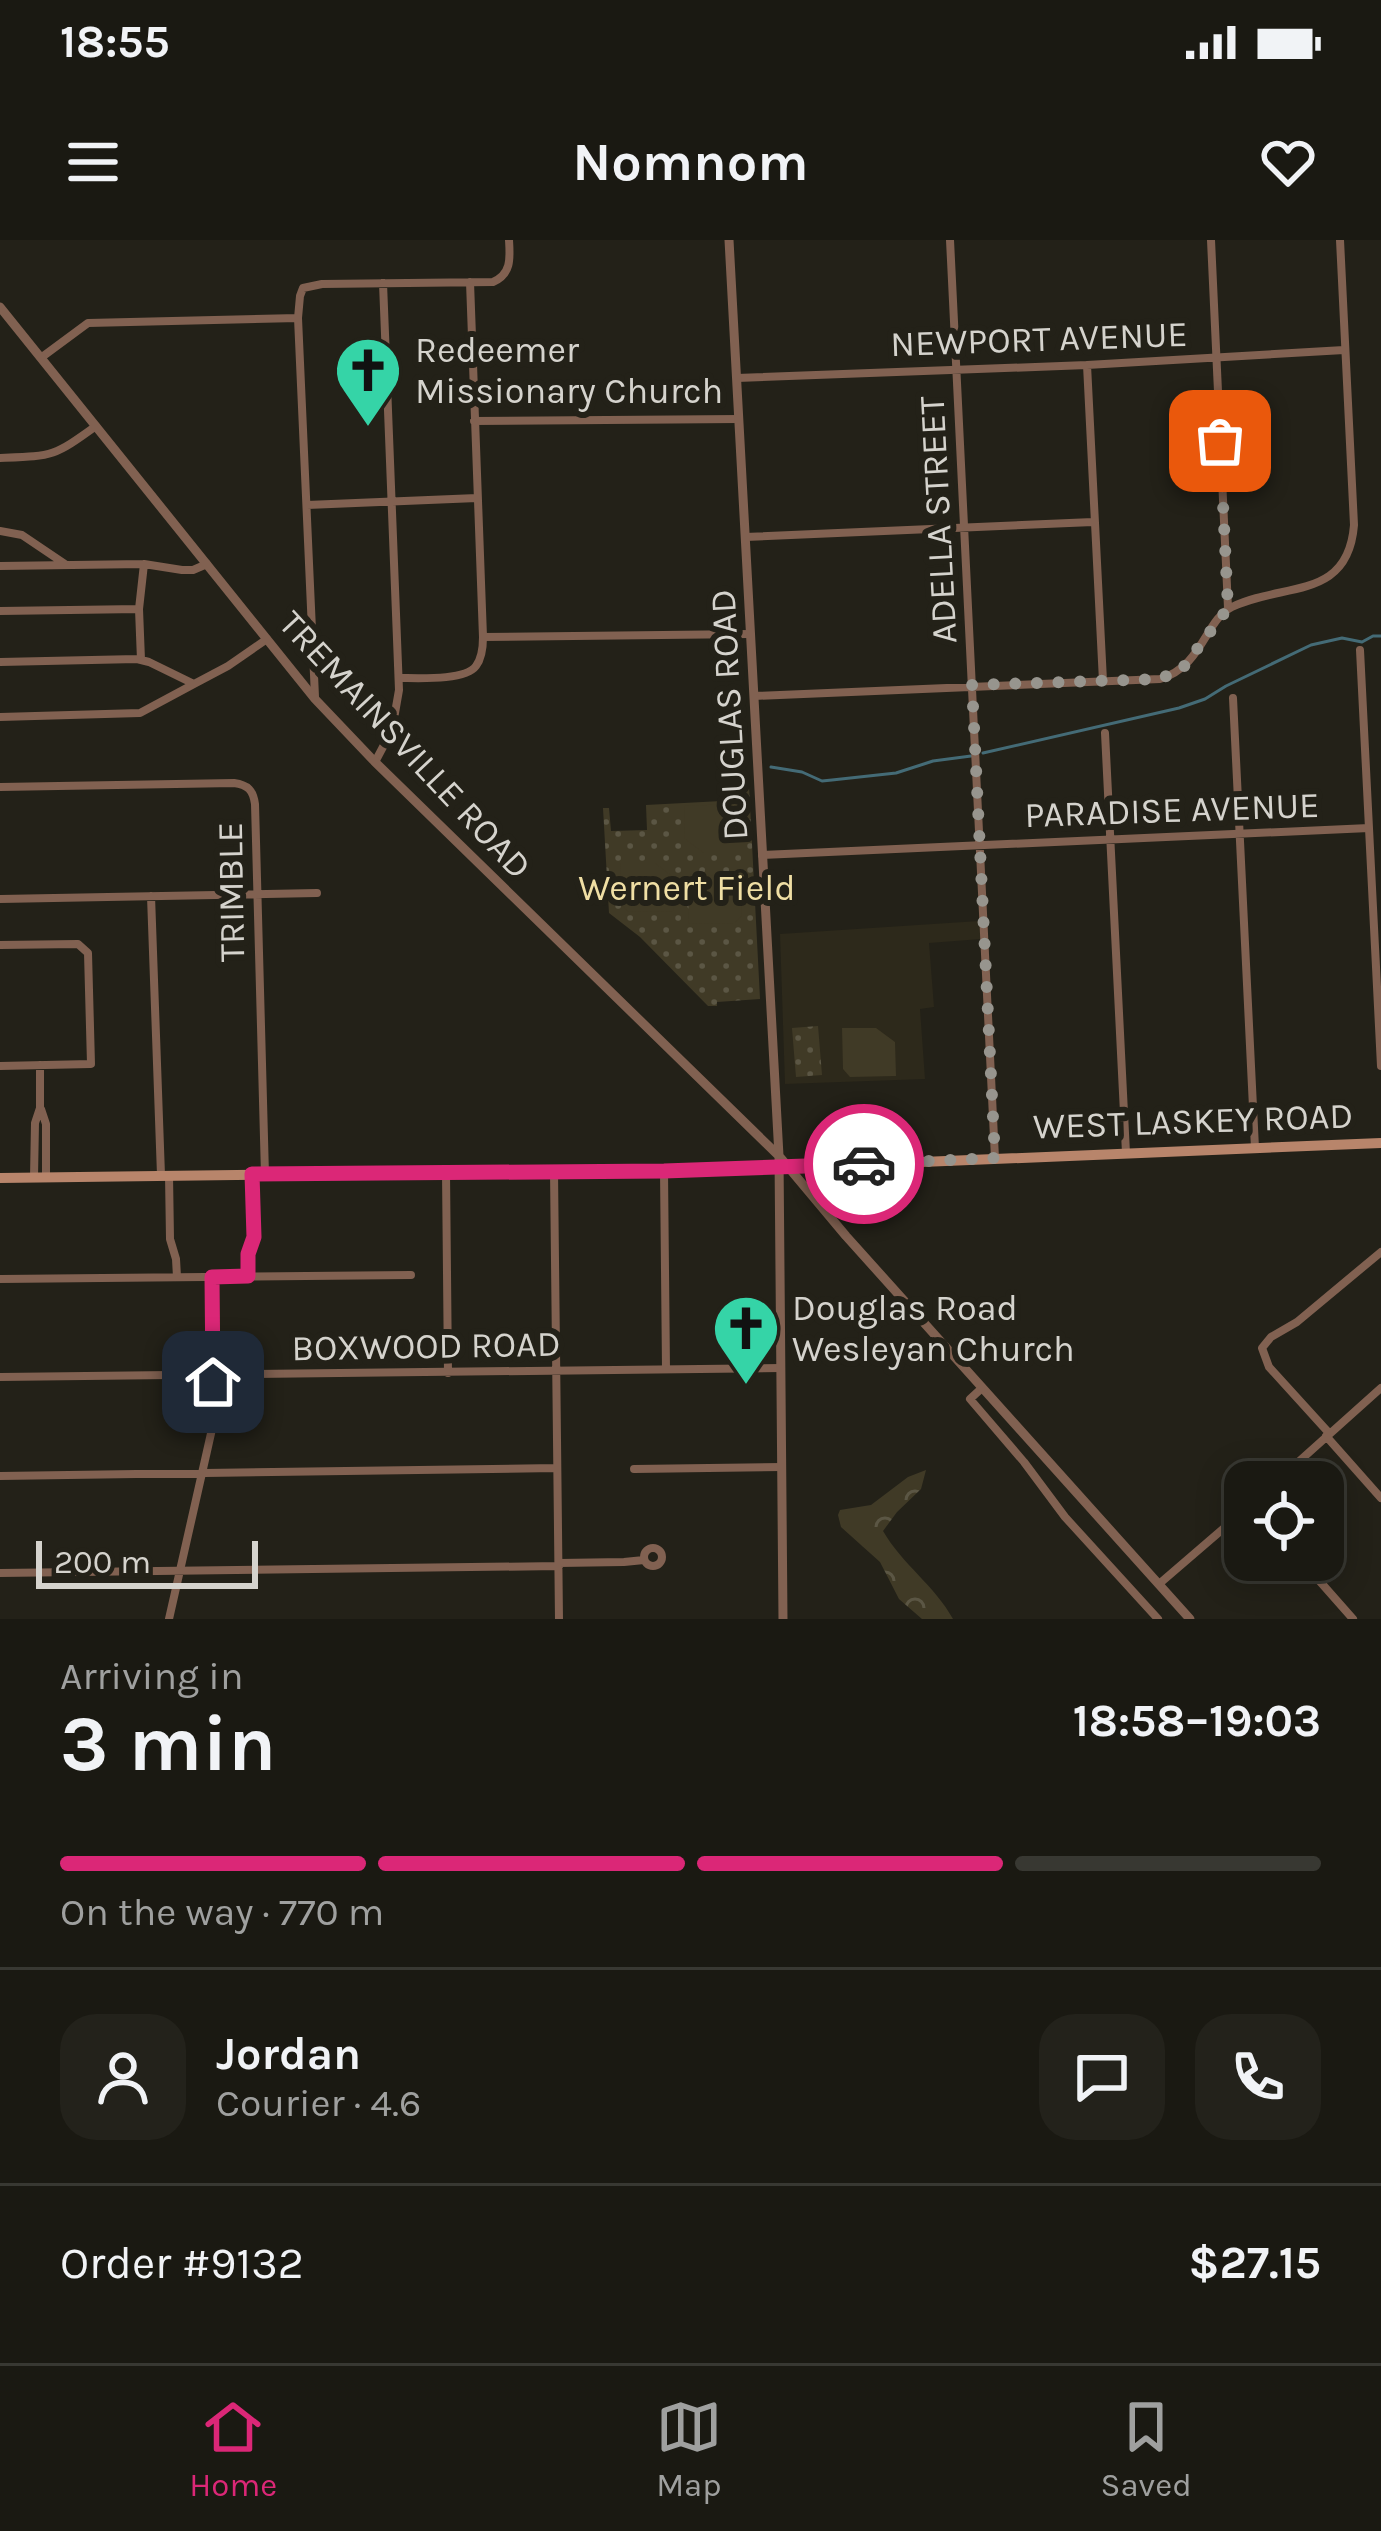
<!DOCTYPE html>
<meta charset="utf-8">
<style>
body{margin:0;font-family:Karla,sans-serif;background:#23221b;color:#f1f3f6;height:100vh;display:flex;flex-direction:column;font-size:45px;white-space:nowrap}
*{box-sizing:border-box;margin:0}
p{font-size:39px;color:#9fa09f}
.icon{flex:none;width:66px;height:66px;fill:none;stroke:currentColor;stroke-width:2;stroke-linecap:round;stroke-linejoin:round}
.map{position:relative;height:1379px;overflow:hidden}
.side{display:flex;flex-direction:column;background:#1a1912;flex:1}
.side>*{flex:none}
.fabs{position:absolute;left:1224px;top:1221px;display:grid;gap:24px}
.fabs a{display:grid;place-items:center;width:120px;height:120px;border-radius:24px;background:#1a1912;box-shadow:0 6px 30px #0003,0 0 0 3px #383832;font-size:60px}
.scale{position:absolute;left:36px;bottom:30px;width:222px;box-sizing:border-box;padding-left:12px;border:6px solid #d5d3cd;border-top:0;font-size:33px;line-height:42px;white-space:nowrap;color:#d5d3cd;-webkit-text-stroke:9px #232118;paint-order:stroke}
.pin{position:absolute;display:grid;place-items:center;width:102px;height:102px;color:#fff;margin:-51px;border-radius:24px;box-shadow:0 6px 18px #0006}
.courier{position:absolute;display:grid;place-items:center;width:120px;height:120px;margin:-60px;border:9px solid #db2777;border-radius:50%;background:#fff;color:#222;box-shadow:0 3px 15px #0007}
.summary em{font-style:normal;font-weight:700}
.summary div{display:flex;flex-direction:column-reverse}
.summary{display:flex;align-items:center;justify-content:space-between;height:204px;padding:0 60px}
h1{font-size:78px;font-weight:700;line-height:90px}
.bar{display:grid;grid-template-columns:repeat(4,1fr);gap:18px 12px;align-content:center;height:144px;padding:0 60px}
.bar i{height:15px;border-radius:9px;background:#383832}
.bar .selected{background:#db2777}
.bar p{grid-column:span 4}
.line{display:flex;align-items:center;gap:30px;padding:0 60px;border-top:3px solid #383832}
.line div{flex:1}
.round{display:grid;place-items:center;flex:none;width:126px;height:126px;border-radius:36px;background:#23221b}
.status{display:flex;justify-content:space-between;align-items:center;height:84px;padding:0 60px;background:#1a1912;direction:ltr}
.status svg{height:33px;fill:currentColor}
header{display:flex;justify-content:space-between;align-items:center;height:156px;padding:0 60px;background:#1a1912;font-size:54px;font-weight:700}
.tab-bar{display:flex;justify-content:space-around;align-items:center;height:168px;border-top:3px solid #383832;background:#1a1912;font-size:33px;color:#9fa09f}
.tab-bar a{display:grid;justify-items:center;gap:6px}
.tab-bar .selected{color:#db2777}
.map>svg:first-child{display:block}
.built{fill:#2d291b}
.grass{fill:url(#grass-dots)}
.forest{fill:url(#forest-crowns)}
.pitch{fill:#403a26}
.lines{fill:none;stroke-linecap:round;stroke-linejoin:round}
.stream{stroke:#446b76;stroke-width:3}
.minor{stroke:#816151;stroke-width:8}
.tertiary{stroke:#816151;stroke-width:9}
.secondary{stroke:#b8856b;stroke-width:10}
.done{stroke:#97958e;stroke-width:12;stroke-dasharray:0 21.6}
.route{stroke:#db2777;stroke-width:15}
.labels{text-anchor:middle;stroke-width:12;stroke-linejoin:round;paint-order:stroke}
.street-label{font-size:36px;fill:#d5d3cd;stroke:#232118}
.poi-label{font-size:36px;fill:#d5d3cd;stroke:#232118;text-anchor:start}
.park-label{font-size:36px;fill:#efdea4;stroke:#232118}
</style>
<div class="status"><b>18:55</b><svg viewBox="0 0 49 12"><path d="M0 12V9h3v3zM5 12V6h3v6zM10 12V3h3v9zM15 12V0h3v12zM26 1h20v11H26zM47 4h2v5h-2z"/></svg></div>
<header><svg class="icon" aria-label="menu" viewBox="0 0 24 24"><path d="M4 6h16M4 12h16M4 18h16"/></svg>Nomnom<svg class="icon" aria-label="heart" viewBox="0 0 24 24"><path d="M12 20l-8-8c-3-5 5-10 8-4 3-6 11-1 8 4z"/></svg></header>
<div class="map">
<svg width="1381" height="1379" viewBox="0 0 1381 1379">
<defs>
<pattern id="grass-dots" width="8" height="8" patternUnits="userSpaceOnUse" patternTransform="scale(3)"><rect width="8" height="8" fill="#403a26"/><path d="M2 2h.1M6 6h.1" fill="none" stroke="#5b5644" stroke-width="1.8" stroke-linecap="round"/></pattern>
<pattern id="forest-crowns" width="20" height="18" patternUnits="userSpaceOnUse" patternTransform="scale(3)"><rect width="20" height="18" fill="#403a26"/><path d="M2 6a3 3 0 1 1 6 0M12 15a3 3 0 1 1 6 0" fill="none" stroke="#5b5644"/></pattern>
</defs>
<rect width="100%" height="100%" fill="#232118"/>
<path class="built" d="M979,681l2,18 -52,4 5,64 -14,2 5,70 -140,5 -5,-150z"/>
<path class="grass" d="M741,546h8l11,213 -43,3v4h-9l-68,-69 -31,-24 -6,-105h6l2,23 36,-1 -1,-25 95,-5z
M818,786l4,49 -26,2 -4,-49z"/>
<path class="forest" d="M926,1230l-5,19 -24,23 -14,19c19,33 52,55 70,88h-31l-23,-20 -19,-37 -39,-35 -3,-12 2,-5 31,-5 37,-28z"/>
<path class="pitch" d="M730,564l8,8v41h-34l-19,-14 -1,-33z
M620,623h35l18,14 1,34 -46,1 -7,-8z
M740,634l2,41 -7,8 -46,1 -1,-33 18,-15z
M842,788h34l19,14 1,34 -46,1 -7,-8z"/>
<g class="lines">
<path class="stream" d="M983,513l196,-45 26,-9 21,-13 85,-41 31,-7 20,4 11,-6h8
M771,527l31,5 20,9 10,-1 64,-7 37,-12 38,-5"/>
<path class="minor" d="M950,0l45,918
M1211,0l17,368
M470,42l13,355
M42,117l46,-34 210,-5
M1087,125l16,316
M737,138l350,-13 257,-15
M474,181l265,-2
M0,218c53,-2 53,-1 96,-32
M307,265l170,-7
M0,291l22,4 43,29
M745,297l348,-15
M0,326l144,-2 38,6h11l14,-6
M0,371l139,-2
M1360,410l21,416
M141,420l-2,-51 5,-45
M0,422l137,-3 12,3 45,22 34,-18 39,-27
M399,438c18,0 66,3 77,-12 6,-8 7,-20 7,-29l267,-3
M754,456l406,-17c43,-13 45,-59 72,-72 51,-25 116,-6 122,-82l-14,-285
M315,457l-17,-379 2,-22 3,-8 19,-4 171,-2c19,-8 17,-25 16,-42
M1233,458l22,450
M0,477l140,-4 54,-29
M1105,493l21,420
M375,522l17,-32 7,-40 -16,-407
M0,547l234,-4c14,2 19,7 21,21l10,371
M762,615l607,-27
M151,656l10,279
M0,659l317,-6
M0,705l78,-1 10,9 3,111 -91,2
M41,869l5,15v53
M554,931l5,448
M664,931l2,198
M446,932l2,201
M169,935l1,64 6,20 1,18
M34,937l1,-54 5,-15v-43
M247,1036l2,-22 4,-18 -1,-61
M0,1039l411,-4
M0,1137l781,-9
M982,1148l-12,11 54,63 41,55 93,102
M1329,1193l-60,-66 -7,-19 9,-11 26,-15 84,-70
M1326,1196l55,62
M634,1229l148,-2
M0,1236l556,-8
M1276,1242l105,-94
M644 1317a9 9 0 1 1 18 0a9 9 0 1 1-18 0Z
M1301,1320l52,59
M559,1323l65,-1 20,-2
M0,1333l559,-7
M1159,1344l86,-74
M169,1379l43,-190v-152"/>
<path class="tertiary" d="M729,0l50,916 4,463
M0,67l315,392 60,63 404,394 67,80 344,383"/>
<path class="secondary" d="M0,938l778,-10 603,-25"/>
</g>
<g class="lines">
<path class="done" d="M864,924l131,-6 -23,-473 188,-6 22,-10 46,-61 -8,-167"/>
<path class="route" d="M213,1142l-1,-105 36,-1v-22l6,-17 -2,-63 412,-3 200,-7"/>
</g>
<defs>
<symbol id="church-pin" viewBox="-11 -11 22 30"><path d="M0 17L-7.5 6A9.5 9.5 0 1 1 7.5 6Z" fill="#35d4a7" stroke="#232118"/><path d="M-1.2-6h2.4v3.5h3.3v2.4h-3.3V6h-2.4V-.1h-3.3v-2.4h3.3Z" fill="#111"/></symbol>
</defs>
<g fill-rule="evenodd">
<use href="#church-pin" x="330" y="92" width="76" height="104"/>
<use href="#church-pin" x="708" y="1050" width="76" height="104"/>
</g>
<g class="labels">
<g class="street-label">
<text transform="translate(1039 98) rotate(-2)" y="13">NEWPORT AVENUE</text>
<text transform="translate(937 280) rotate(-93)" y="13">ADELLA STREET</text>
<text transform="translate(728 475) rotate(-93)" y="13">DOUGLAS ROAD</text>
<text transform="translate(406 504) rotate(47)" y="13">TREMAINSVILLE ROAD</text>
<text transform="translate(1172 569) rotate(-2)" y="13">PARADISE AVENUE</text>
<text transform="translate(230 652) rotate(-91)" y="13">TRIMBLE</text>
<text transform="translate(1193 880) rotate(-2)" y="13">WEST LASKEY ROAD</text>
<text transform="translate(426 1105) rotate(-1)" y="13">BOXWOOD ROAD</text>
</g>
<g class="poi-label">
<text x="415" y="122">Redeemer<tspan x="415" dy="41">Missionary Church</tspan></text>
<text x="792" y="1080">Douglas Road<tspan x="792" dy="41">Wesleyan Church</tspan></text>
</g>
<g class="park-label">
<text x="687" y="660">Wernert Field</text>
</g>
</g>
</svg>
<div class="fabs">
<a><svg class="icon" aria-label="locate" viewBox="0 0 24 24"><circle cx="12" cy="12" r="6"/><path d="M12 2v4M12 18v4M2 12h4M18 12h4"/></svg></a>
</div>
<div class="scale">200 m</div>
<div class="pin" style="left:1220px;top:201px;background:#ea580c"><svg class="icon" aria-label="bag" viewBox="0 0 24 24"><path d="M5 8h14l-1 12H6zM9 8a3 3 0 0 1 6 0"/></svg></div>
<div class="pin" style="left:213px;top:1142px;background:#1f2937"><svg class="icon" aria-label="home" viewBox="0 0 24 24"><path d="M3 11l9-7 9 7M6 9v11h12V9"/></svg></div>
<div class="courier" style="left:864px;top:924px"><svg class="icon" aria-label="car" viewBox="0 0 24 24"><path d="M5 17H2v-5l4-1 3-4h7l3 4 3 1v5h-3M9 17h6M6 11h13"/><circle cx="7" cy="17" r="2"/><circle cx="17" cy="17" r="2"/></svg></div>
</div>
<section class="side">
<div class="summary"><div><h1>3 min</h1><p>Arriving in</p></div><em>18:58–19:03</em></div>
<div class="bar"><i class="selected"></i><i class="selected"></i><i class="selected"></i><i></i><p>On the way · 770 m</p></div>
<div class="line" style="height:216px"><a class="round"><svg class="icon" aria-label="person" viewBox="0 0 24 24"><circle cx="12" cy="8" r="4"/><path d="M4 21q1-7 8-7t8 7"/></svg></a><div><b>Jordan</b><p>Courier · 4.6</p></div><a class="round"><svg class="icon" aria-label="chat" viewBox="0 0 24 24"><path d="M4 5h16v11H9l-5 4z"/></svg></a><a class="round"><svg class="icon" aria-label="phone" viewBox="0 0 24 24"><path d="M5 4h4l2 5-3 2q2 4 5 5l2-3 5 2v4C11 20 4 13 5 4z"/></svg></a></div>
<div class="line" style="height:156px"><div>Order #9132</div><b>$27.15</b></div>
</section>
<nav class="tab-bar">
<a class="selected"><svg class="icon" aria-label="home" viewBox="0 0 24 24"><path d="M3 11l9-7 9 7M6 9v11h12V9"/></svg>Home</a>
<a><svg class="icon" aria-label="map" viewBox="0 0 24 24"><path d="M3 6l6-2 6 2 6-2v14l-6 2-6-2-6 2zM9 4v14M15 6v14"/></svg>Map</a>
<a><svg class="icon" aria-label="saved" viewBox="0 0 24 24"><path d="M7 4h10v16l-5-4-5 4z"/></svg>Saved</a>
</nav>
